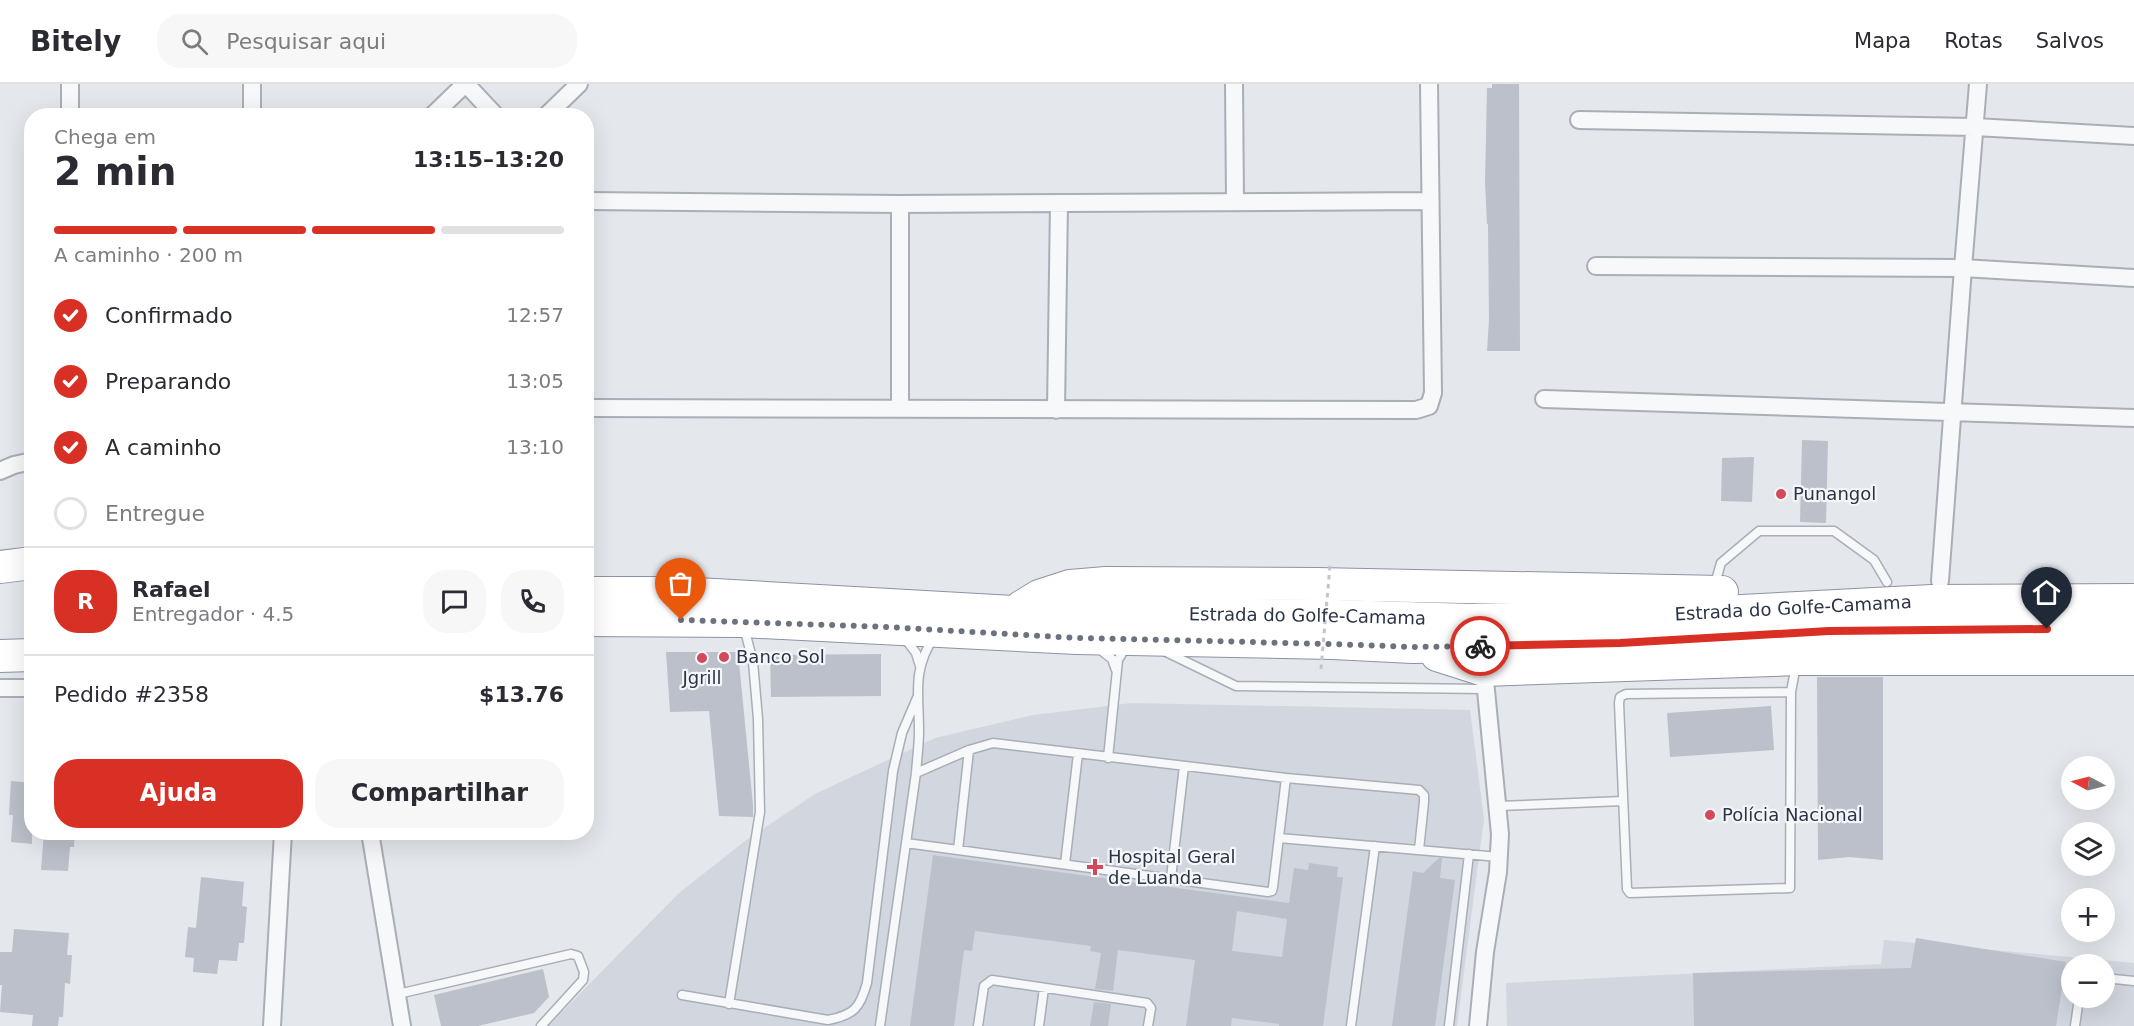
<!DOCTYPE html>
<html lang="pt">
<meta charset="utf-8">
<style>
body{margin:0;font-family:"DejaVu Sans",sans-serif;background:#f7f7f7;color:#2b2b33;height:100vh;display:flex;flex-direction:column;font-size:22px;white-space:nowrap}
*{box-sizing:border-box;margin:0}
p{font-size:20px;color:#7c7c81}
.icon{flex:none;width:33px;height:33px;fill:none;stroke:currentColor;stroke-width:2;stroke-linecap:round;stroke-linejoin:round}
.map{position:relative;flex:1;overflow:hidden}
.sheet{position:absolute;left:24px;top:24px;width:570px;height:732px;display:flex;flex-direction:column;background:#fff;border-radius:24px;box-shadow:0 6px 24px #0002}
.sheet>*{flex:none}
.needle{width:39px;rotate:277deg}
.tools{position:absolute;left:2061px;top:672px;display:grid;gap:12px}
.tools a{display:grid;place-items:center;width:54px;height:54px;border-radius:50%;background:#fff;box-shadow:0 6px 24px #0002;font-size:30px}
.pin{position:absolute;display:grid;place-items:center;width:51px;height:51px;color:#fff;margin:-62px -26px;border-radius:50% 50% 50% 0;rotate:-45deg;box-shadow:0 0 6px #0007}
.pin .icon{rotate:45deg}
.courier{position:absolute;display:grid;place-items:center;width:60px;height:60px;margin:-30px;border:4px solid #d93025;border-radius:50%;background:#fff;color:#222;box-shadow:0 2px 8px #0007}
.overview em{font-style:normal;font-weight:700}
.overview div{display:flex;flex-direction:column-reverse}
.overview{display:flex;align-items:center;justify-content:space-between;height:102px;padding:0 30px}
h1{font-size:39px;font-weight:700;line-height:45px}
.bar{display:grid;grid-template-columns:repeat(4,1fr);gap:9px 6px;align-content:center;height:72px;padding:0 30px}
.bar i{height:8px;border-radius:4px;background:#e1e1e2}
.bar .active{background:#d93025}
.bar p{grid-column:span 4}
.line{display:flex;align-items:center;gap:15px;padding:0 30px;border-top:2px solid #e1e1e2}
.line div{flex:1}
.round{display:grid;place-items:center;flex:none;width:63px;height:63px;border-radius:24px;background:#f7f7f7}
ol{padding:0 30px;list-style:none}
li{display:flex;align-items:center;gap:18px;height:66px}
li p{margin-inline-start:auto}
li .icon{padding:6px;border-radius:50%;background:#d93025;color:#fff;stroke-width:4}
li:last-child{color:#7c7c81}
li i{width:33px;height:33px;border:3px solid #e1e1e2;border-radius:50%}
.button{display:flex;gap:12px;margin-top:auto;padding:12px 30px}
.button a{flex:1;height:69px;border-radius:24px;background:#d93025;color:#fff;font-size:24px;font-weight:700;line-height:69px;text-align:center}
.button a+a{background:#f7f7f7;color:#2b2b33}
header{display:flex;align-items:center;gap:36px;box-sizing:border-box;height:84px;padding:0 30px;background:#fff;border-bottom:2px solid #e1e1e2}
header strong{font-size:28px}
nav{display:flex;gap:33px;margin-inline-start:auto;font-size:21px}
.search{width:420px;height:54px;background:#f7f7f7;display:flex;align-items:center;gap:15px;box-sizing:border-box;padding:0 21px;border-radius:24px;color:#7c7c81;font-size:22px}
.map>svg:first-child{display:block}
.built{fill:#d2d6de;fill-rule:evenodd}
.building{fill:#bbc0ca;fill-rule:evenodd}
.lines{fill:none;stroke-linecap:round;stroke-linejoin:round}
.lane-casing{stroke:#a9aeb7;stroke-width:11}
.street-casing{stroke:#a9aeb7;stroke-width:20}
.highway-casing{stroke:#8b94a3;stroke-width:34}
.lane{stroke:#f7f8fa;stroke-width:8}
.street{stroke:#f7f8fa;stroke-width:16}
.highway{stroke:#fff;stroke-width:32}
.path-bridge{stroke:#c2c5cb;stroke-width:3;stroke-dasharray:4.5 4.5;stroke-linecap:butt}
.done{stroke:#6c737f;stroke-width:6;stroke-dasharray:0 10.8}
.route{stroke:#d93025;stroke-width:8}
.poi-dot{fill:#d1495b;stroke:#f4f6f9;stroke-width:2}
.labels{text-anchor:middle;stroke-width:4.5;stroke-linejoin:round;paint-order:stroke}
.poi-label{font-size:18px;fill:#2b3445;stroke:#f4f6f9;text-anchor:start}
.street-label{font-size:18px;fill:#2b3445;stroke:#f4f6f9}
</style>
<header>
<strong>Bitely</strong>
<div class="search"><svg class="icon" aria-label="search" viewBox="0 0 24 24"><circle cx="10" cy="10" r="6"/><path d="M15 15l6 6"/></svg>Pesquisar aqui</div>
<nav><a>Mapa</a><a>Rotas</a><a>Salvos</a></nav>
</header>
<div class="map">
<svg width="2134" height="942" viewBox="0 0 2134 942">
<rect width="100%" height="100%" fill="#e4e7ec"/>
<path class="built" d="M1132,619l338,7 14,109 -27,207h-909l131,-133 66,-52 70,-47 120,-56 98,-23z
M1884,856l250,23v63h-627l-1,-43 375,-19zM2072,880h32v34h-32z"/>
<path class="building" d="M1492,0h27l1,267h-33l2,-31 -1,-96h-1l-2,-42 2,-94h5z
M1802,356l26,1 -2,82 -26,-1z
M1754,373l-2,45 -31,-1 1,-43z
M666,568h72l15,153v12l-34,-1 -10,-105 -39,1z
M881,570v42l-110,1 -1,-42z
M1817,593h66v183l-34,-3 -31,3z
M1771,622l3,44 -104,7 -3,-44z
M11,697l21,2v61l-21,-2 2,-27h-4z
M44,748h31l-1,15h-4l-2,24 -27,-1z
M933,771l356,48 5,-35 14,2 1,-7 29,4 -1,10h6l-20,149h-44v-2l-47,-6 -1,8h-45l9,-66 -77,-10 -5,41 -18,-2 6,-36 -11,-2 1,-5 -116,-15 -3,20 -8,-1 -10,76h-44zM1237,827l50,8 -5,38 -50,-6z
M1439,774h3l-2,20 15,2 -20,146h-43l21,-155 10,2z
M201,793l43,5 -2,24 5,1 -3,36h-5l-2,18 -18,-1 -2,14 -24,-2 1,-14 -9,-1 3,-30 8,1z
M14,845l55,4 -2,22h5l-2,29 -5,-1 -2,34h-4l-1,9h-26l1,-11 -33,-3 2,-27h-2v-33h12z
M1916,854l150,24 -10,64h-362l-1,-53 218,-5z
M543,885l6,28 -15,16 -56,13h-37l-7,-31z
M1094,918l17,2 -3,22h-18z"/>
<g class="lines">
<defs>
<path id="lane" d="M1714,503l7,-24 38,-32h75l40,29 13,22
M904,553l12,16 4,13
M1098,564l14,11 4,11
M1164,567l72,35 250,3
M1791,608l-165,2 -6,3 -1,6 8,186 3,4 160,-5 1,-196 5,-27
M1108,674l10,-98 8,-13
M916,689l53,-23 24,-7 293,35 133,12 5,5v7l-5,48
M1498,722l125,-5
M1279,754l220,19
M906,759l362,49 4,-1 1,-4 13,-109
M958,766l11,-100
M1065,780l13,-110
M1171,794l13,-112
M2104,894l30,3
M398,910l173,-40 7,2 6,16 -1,8 -42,46
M682,911l146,25c26,-5 32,-12 39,-37l26,-212 9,-38 15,-35
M729,920l31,-192 -2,-93 -5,-57 -9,-35
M880,942l36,-253c1,-14 3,-28 3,-42 0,-37 -7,-61 15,-94
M978,942l6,-40 8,-6 155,23 4,5 -3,18
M1039,942l5,-38
M1351,942l24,-180
M1449,942l20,-172
M2075,942l4,-28"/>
<path id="street" d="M70,0v32
M466,0l30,32
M1234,0l1,117
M252,32v-32
M432,32l33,-32
M546,32l33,-32
M1579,36l396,7 159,9
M586,117l314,3 530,-3
M900,120v205
M1596,182l367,2 171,10
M1544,315l590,19
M586,324l830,2 13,-4 4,-13 -4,-309
M1056,326l3,-207
M0,387l14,-6 18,-4
M1940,497l23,-313 15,-184
M0,604h32
M370,748l32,194
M272,942l11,-194
M1478,942l7,-74 13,-80 2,-38 -16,-164"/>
<g id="highway">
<path d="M0,483l32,-4"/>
<path id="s1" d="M586,509h93l334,19 324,4 135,4 114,-1 346,-18 202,-1"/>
<path d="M1021,523l18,-11 31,-10 36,-3 211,1 405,8"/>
<path d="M586,536l156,1 335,17 256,5 80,4 207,-4 209,-12 305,-4"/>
<path d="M1437,571l47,15 314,-11h336"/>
<path d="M0,572l32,-1"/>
</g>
</defs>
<use href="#lane" class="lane-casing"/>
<use href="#street" class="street-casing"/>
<use href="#highway" class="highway-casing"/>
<use href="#lane" class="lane"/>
<use href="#street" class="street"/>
<use href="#highway" class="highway"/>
<path class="path-bridge" d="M1321,585l9,-104"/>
</g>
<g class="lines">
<path class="done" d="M681,536l207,7 189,11 256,6 80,3 67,-1"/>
<path class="route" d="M1480,562l140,-3 209,-12 218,-2"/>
</g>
<g class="poi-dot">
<circle cx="1781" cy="410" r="6"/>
<circle cx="724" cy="573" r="6"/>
<circle cx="702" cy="574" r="6"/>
<circle cx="1710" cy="731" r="6"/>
<path d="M1092 774h6v6h6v6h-6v6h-6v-6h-6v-6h6z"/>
</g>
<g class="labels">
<g class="poi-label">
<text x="1793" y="416">Punangol</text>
<text x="736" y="579">Banco Sol</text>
<text x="702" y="600" text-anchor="middle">Jgrill</text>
<text x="1722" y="737">Polícia Nacional</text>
<text x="1108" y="779">Hospital Geral<tspan x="1108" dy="21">de Luanda</tspan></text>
</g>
<g class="street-label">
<text dy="6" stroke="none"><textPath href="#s1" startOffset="1208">Estrada do Golfe-Camama</textPath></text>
<text dy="6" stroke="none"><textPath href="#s1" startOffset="722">Estrada do Golfe-Camama</textPath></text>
</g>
</g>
</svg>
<div class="tools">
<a><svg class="needle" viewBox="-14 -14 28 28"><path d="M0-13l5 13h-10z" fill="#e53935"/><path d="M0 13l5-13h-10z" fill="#7c7c81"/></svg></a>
<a><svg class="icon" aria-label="layers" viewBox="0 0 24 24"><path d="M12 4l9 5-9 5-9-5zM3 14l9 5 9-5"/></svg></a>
<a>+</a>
<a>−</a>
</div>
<div class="pin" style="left:681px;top:536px;background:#ea580c"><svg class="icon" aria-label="bag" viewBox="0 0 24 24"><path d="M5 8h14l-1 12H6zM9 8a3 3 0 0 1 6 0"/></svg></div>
<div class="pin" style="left:2047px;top:545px;background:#1f2937"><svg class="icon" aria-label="home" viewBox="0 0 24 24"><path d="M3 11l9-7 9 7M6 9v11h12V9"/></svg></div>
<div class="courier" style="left:1480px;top:562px"><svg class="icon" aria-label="bike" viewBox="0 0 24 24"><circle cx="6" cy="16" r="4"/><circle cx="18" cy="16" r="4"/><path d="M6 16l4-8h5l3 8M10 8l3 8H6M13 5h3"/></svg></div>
<section class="sheet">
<div class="overview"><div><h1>2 min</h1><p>Chega em</p></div><em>13:15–13:20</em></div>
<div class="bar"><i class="active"></i><i class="active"></i><i class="active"></i><i></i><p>A caminho · 200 m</p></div>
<ol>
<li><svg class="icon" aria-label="check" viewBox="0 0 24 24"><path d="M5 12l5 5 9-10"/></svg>Confirmado<p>12:57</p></li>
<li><svg class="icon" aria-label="check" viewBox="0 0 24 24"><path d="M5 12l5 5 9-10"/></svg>Preparando<p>13:05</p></li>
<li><svg class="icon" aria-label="check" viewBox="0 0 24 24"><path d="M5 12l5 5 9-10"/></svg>A caminho<p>13:10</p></li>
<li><i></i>Entregue</li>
</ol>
<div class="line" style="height:108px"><b class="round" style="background:#d93025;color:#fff">R</b><div><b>Rafael</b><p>Entregador · 4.5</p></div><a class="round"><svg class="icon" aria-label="chat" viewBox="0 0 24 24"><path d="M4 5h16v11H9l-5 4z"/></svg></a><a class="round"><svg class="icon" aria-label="phone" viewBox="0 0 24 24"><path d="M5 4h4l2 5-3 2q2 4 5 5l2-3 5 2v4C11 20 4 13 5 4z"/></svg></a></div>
<div class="line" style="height:78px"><div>Pedido #2358</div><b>$13.76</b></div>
<div class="button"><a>Ajuda</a><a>Compartilhar</a></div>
</section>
</div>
